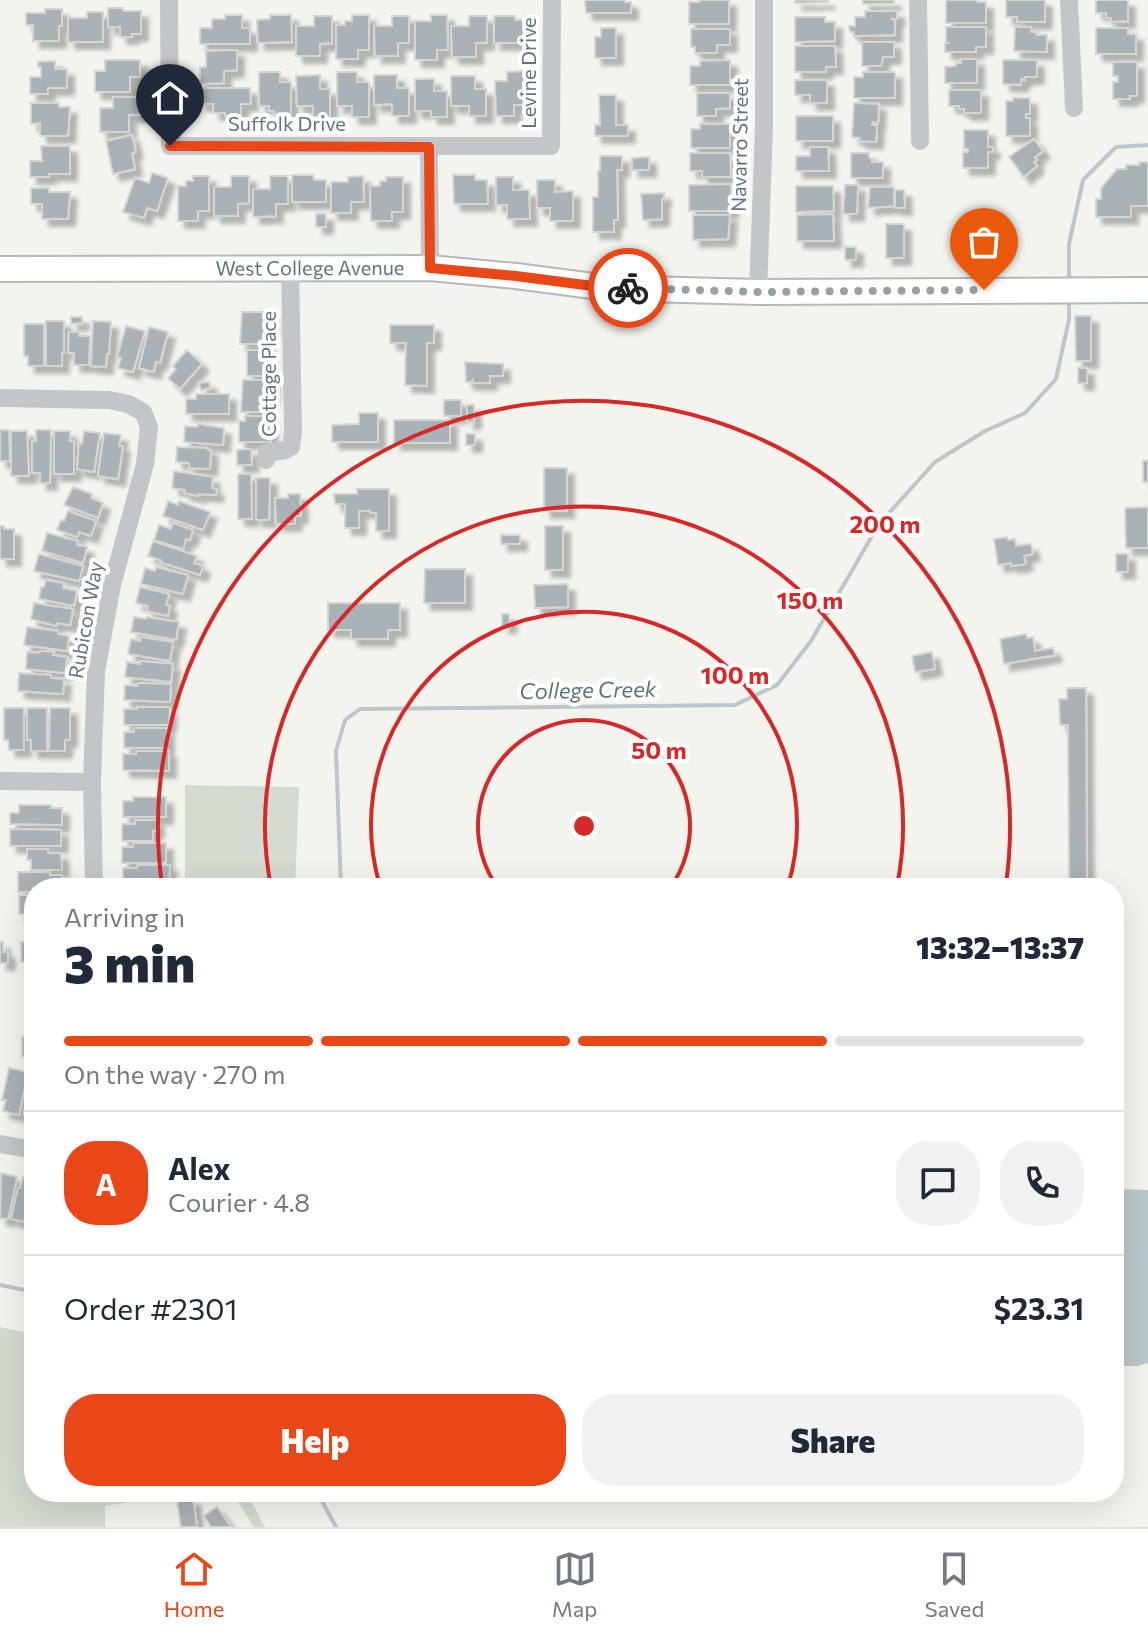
<!DOCTYPE html>
<meta charset="utf-8">
<style>
body{margin:0;font-family:Commissioner,sans-serif;background:#f2f2f3;color:#1f2937;height:100vh;display:flex;flex-direction:column;font-size:30px;white-space:nowrap}
*{box-sizing:border-box;margin:0}
p{font-size:26px;color:#747a83}
.icon{flex:none;width:44px;height:44px;fill:none;stroke:currentColor;stroke-width:2;stroke-linecap:round;stroke-linejoin:round}
.map{position:relative;flex:1;overflow:hidden}
.drawer{position:absolute;left:24px;top:878px;width:1100px;height:624px;display:flex;flex-direction:column;background:#fff;border-radius:32px;box-shadow:0 8px 32px #0002}
.drawer>*{flex:none}
.pin{position:absolute;display:grid;place-items:center;width:68px;height:68px;color:#fff;margin:-82px -34px;border-radius:50% 50% 50% 0;rotate:-45deg;box-shadow:0 0 8px #0007}
.pin .icon{rotate:45deg}
.courier{position:absolute;display:grid;place-items:center;width:80px;height:80px;margin:-40px;border:6px solid #ea4718;border-radius:50%;background:#fff;color:#222;box-shadow:0 2px 10px #0007}
.overview em{font-style:normal;font-weight:800}
.overview div{display:flex;flex-direction:column-reverse}
.overview{display:flex;align-items:center;justify-content:space-between;height:136px;padding:0 40px}
h1{font-size:52px;font-weight:800;line-height:60px}
.bar{display:grid;grid-template-columns:repeat(4,1fr);gap:12px 8px;align-content:center;height:96px;padding:0 40px}
.bar i{height:10px;border-radius:6px;background:#e0e1e3}
.bar .on{background:#ea4718}
.bar p{grid-column:span 4}
.line{display:flex;align-items:center;gap:20px;padding:0 40px;border-top:2px solid #e0e1e3}
.line div{flex:1}
.round{display:grid;place-items:center;flex:none;width:84px;height:84px;border-radius:32px;background:#f2f2f3}
.cta{display:flex;gap:16px;margin-top:auto;padding:16px 40px}
.cta a{flex:1;height:92px;border-radius:32px;background:#ea4718;color:#fff;font-size:32px;font-weight:800;line-height:92px;text-align:center}
.cta a+a{background:#f2f2f3;color:#1f2937}
.menu{display:flex;justify-content:space-around;align-items:center;height:112px;border-top:2px solid #e0e1e3;background:#fff;font-size:22px;color:#747a83}
.menu a{display:grid;justify-items:center;gap:4px}
.menu .on{color:#ea4718}
.map>svg:first-child{display:block}
.green{fill:#d4dbd0}
.water{fill:#bbc7cc}
.lines{fill:none;stroke-linecap:round;stroke-linejoin:round}
.stream{stroke:#bbc7cc;stroke-width:4}
.building{fill:#a9b2b6;stroke:#d5d5d2;stroke-width:2;filter:url(#shadow)}
.major-casing{stroke:#b3b8bb;stroke-width:28}
.minor{stroke:#c3c6c9;stroke-width:18}
.major{stroke:#fff;stroke-width:24}
.done{stroke:#94a1a8;stroke-width:8;stroke-dasharray:0 14.4}
.route{stroke:#ea4718;stroke-width:10}
.ring{fill:none;stroke:#d62828;stroke-width:4}
.labels{text-anchor:middle;stroke-width:8;stroke-linejoin:round;paint-order:stroke}
.street-label{font-size:20px;fill:#617482;stroke:#fff}
.water-label{font-size:22px;font-style:italic;fill:#5c777f;stroke:#fff}
.centre{fill:#d62828;stroke:#fff;stroke-width:4}
.ring-label{font-size:24px;text-anchor:middle;font-weight:bold;fill:#d62828;stroke:#fff;stroke-width:8;stroke-linejoin:round;paint-order:stroke}
</style>
<div class="map">
<svg width="1148" height="1527" viewBox="0 0 1148 1527">
<defs>
<filter id="shadow"><feDropShadow dx="7" dy="7" stdDeviation="2" flood-color="#0004"/></filter>
</defs>
<rect width="100%" height="100%" fill="#f4f4ef"/>
<path class="green" d="M185,785l114,2 -4,101h-110z
M0,1327l34,7v158h158l-87,14v21h-105z
M232,1492h14l19,35h-11z"/>
<path class="water" d="M1114,1189l34,1v173l-11,3h-23z"/>
<g class="lines">
<path class="stream" d="M1069,281v-37l14,-64 33,-33 32,-2
M341,888l-5,-137 9,-31 15,-11 375,-4 42,-20 34,-44 68,-117 56,-62 50,-31 40,-18 31,-34 13,-60v-21
M0,1285l34,7
M317,1492l19,35"/>
</g>
<path class="building" d="M585,0h40v2h6v11h-45z
M699,0h30v24h-40v-22h10z
M795,0h33v2l-33,1z
M863,0h31v3l-31,1z
M946,0h31v2h9v21h-40z
M1006,0h39v22h-28v-5h-11z
M1096,0h32v21l-17,1v-4h-5v-5h-10z
M108,8h15v3h18v23h-9v3h-12v-10h-12z
M45,9h17v17h-3v15h-26v-16h-7v-12h19z
M865,11h32v8h-6l4,1v15l-41,1v-4h-4l-1,-6h6v-9h10z
M87,12h16v30h-35v-24h19z
M225,15h17v13h8v16h-50v-16h12v-9h13z
M270,15h21l1,27 -34,1 -1,-23 13,-1z
M352,15h17v35h-11v9h-22v-34h9v-4h7z
M431,15h16l1,35h-11v10h-22v-39h16z
M314,16h18v27l-12,1v12h-24v-30h18z
M392,16h17v27h-11v13h-23l-1,-30h18z
M469,16h18v27h-11v14h-24l-1,-31h18z
M494,16h21v4h12v23h-33z
M795,17h30v5h10v19l-40,1z
M946,27h40v20h-10v5h-31v-9h5h-4z
M1015,27h16v5h5v3h11v17l-33,-1z
M601,28h15v30h-21v-21h6z
M1096,28h32v6h8v20h-40z
M691,29h39v16h-13v8h-22v-6h-4z
M862,42h32v15h-11l-2,9h-19z
M795,46h40l1,21h-10v5h-31z
M237,50v20l-13,1v12l-24,1v-17h6v-16z
M961,59h16v24h-32v-16l11,-1v-3h5z
M105,60h35v17h-10v15h-35v-21h10z
M730,60v25h-40v-19h10v-5z
M1003,60h34v17h-12v3l-4,-1v6l-18,-1z
M55,61v8h12v19h-19v6h-18v-17h11v-10h-3v-5z
M1113,62h24v34h-7v3h-17v-17h5v-6h-5z
M528,71v34h-14v11h-18l-1,-35h12v-9z
M259,72h21v10h11v34h-16l-1,-5h-5v-5h-10z
M337,72h20v10h12v35h-17v-11h-15z
M863,72h32v26h-41v-21h9z
M320,75v14h10v28h-17v-11h-16l-1,-30z
M374,75h23v13h12v28h-17v-12l-18,1z
M451,76h24v13h11v27h-17v-10h-18z
M415,79h19v12h13v26h-16v-6h-16z
M795,80h32v23h-17v-8h-15z
M200,88h50l1,16h-10v12h-16v-3h-12v-9h-13z
M949,90h32v23h-17v-4h-5v-3h-10z
M697,93h33v15l-14,1v7h-19z
M599,95h17v30h12v11h-33v-11h5z
M113,97h28v18h-12v17h-29v-24h13z
M1013,98h17v16h-4v4h4v18h-24v-35h7z
M31,103h28v4h11l-2,29h-28v-13l-9,1z
M854,103l25,1 -1,19 -5,-1 -1,3h5l-1,17 -17,-1 1,-3 -8,-1z
M796,116h37v25h-37z
M700,124h30v24h-39v-19h9z
M964,130h24v17h5v5h-5v16h-25v-16h5v-3h-4z
M132,135l4,17 -4,1 3,16 -22,5 -7,-33z
M1034,139l9,12 -8,6 2,3 -3,2 3,4 -13,11 -15,-20z
M41,146h29v28h-21v3h-19v-16h12z
M810,147h18l1,24h-33v-15h14z
M690,153h40l1,24h-29v-6h-12z
M851,153h18v5l3,1v3h11v16h-32z
M600,156h22v14h-5l1,50h-4v12h-21v-35h5v-26h2z
M649,157v13h-17v-12z
M1139,162h9v44h-17v11h-35v-18h5v-11l16,-19h9v-4h13z
M152,173l16,5 -11,33 -10,-3 -3,10 -21,-6 12,-34 14,5z
M292,175h21l1,5h12v22h-34z
M453,175h22v5h12l1,24h-34z
M193,176h16v35h-11v10h-20v-35h8v-5h7z
M231,176h18v27l-11,1v12h-24v-29h17z
M270,176h18v28h-12v12l-23,1v-28h17z
M363,176l1,26h-13v11h-20v-31h17v-5z
M386,177h17v35h-11v9h-21l-1,-35h10v-5h6z
M496,177h17v13h16l1,29h-23v-14h-11z
M537,180h18v12l18,-1v30h-23v-13h-13z
M731,184v27h-42v-26z
M845,185h13l-1,29h-14z
M796,186h37l1,25 -38,1z
M870,187h24v19l-26,2z
M31,188h18v4h21l-2,27h-26v-15h-11z
M895,190h9l1,18h-10z
M664,193v6h-2v20l-19,1 -2,-26z
M316,214h10v13h-10z
M833,214l1,27h-37v-26z
M693,215h37l-2,24 -35,1z
M886,224h18v34h-18z
M845,247h11v13h-11z
M242,312h29v19h-4v13h-27z
M1075,316h16v45h-15z
M71,317h11v6l-11,1z
M46,321h18v32h-2v13h-16z
M93,321l18,1 -2,32h-2l-1,13 -15,-1z
M24,324h20v42h-16v-10h-4z
M390,325h44v18h-7v43l-22,-1 1,-42h-16z
M126,326l19,5 -12,41 -15,-4 3,-10 -4,-1z
M149,327l19,5 -8,31 -4,-1 -2,10 -15,-4z
M69,332h10v4h11l-1,29h-15v-12h-6z
M187,350l15,14 -22,25 -12,-11 8,-9 -3,-3z
M247,350h23v13h-4v13h-19z
M465,362l38,2v12h-13v7h-17v-3l-2,2h-5z
M1078,368h9v15h-9z
M243,380h30l-2,19h-3v13h-27z
M209,382l1,6 -9,2 -2,-7z
M196,394h33v20h-43v-15h10z
M444,400h17v16h-17z
M467,405h7v17h-7z
M359,413h19v29h-46v-17l27,-1z
M245,416h25l1,26h-32v-21h6z
M394,420h56v23h-56z
M198,424l26,4 -1,17 -39,-3 1,-16 13,1z
M0,430h9l1,31h-10z
M36,430h15l-1,53h-10v-10h-8v-32h4z
M11,431h16l2,45h-18z
M54,431h16v10h4v33h-20z
M84,431l16,2 -6,39 -17,-3 2,-26 3,1z
M104,433l17,2 -2,11h4l-5,33 -20,-3z
M466,434h9v11h-9z
M177,447l31,1v2h3l-1,19 -21,-1v-5l-13,-1z
M251,449l1,16h-15v-15z
M1148,460v22h-5v-21z
M544,468h23v43h-23z
M174,471l39,6 -1,11 5,1 -1,6 -18,-1v2l-14,-3 1,-3 -13,-2z
M238,474h13l1,45h-14z
M256,478h14l-1,42h-13z
M73,487l19,7 -1,4 12,5 -5,15 -34,-13z
M357,489h32v42h-13v-18h-5l-1,-2h-11v17h-14v-24h-10l-1,-10h23z
M288,494h12l1,22h-6v8h-19l-1,-26h13z
M168,501l10,4 1,-4 31,11 -7,18 -40,-14z
M1148,507v41h-22l-1,-40z
M68,511l28,10 -5,15 -12,-4 -2,5 -20,-7 4,-10 3,1z
M173,523l20,7 -3,10 -4,-1 -3,10 -29,-9 5,-15 12,4z
M0,526h4v3h10v30h-14z
M545,526h18v44h-18z
M47,533l31,8 -1,4 10,2 -4,16 -41,-12z
M501,535h19v9h-19z
M1007,537l1,3 7,-1 1,7 15,-2 2,10 -9,2 2,8 -15,2v-3l-13,2 -4,-26z
M153,541l44,15 -3,7 9,3 -3,9 -40,-13 1,-2 -13,-4z
M39,554l44,12 -4,15 -45,-10z
M1116,554h12v18h-12z
M156,567l32,8 -5,19 -42,-10 4,-16 10,3z
M425,569h40v34h-41z
M46,580l18,3 -1,5 14,3 -3,15 -35,-7 2,-12h3z
M568,584v23l-33,1 -1,-23z
M140,587l29,7 -3,11 4,1 -2,10 -21,-5 1,-5 -12,-3z
M34,603l39,6 -3,16 -13,-2 -1,3 -25,-7z
M328,603h72v27h-12v9h-37v-9h-23z
M502,614h7l1,12h-8z
M134,617l12,2 1,-2 32,5 -3,18 -45,-8z
M27,627l31,4v3l11,2 -2,15 -43,-6z
M1026,634l1,4 6,-1 2,14 18,-3 2,7 -51,9 -4,-25z
M141,637l32,5 -3,19 -42,-7 3,-15 9,2z
M40,651l14,1 -1,3 14,2 -2,16 -39,-4 1,-17 12,1z
M932,652l3,17 -20,3 -3,-16z
M140,661l33,3 -2,18 -46,-5 2,-15 13,2z
M19,673l32,2v3l13,1 -1,15 -45,-3z
M138,683l33,1 -1,18 -46,-2 1,-15 12,1z
M1067,688h19l1,194h-18l-1,-157h-8l-1,-26h8z
M137,707h33l-1,18h-45v-16h13z
M4,708h20v42h-15l-1,-10h-4z
M27,708h20v43h-16v-11h-4z
M50,708h20v32h-5v11h-16z
M134,728h33v20h-43v-16h10z
M136,751h33v20l-46,-1v-16h13z
M133,797h33v20h-43v-16h10z
M19,805h32v3h11v17l-52,-1v-11h9z
M135,820h22v11h-4v10h-31v-17h13z
M10,829l51,1v16h-51z
M133,843h33v20h-44v-16h11z
M27,849h21v4h13l1,17h-31v-10h-4z
M137,865h33l-1,20h-46v-17h14z
M18,872h32v3h12v13h-28v4h-16z
M19,895h15v19h-15z
M32,919h2v20h-9v-19h7z
M0,942h3v10h5v11h-8z
M21,942h13v20h-13z
M26,991h8v18h-8z
M22,1037h12v20h-12z
M9,1068l19,4 -9,43 -16,-4 3,-11h-4z
M32,1069h2v48l-10,-2z
M1,1173l16,4 -9,42 -8,-1z
M23,1177l11,3v23l-4,20 -19,-4 7,-31h2z
M193,1498l4,29h-16l-4,-27z
M217,1507l14,20h-20l-7,-11z"/>
<g class="lines">
<defs>
<g id="major">
<path id="s1" d="M0,269l430,-1 86,8 92,12 150,4 390,-2"/>
</g>
</defs>
<use href="#major" class="major-casing"/>
<path class="minor" d="M169,0l1,146h381l1,-146
M918,0l2,141
M1069,0l5,108
M429,147l1,121
M758,292l6,-165v-127
M0,398l109,2 19,4 15,8 6,15 -4,37 -33,121 -16,86 -4,111 2,106
M266,460l1,-7 18,-3 6,-3 2,-15 -3,-164
M0,781l92,1
M0,1144l34,6"/>
<use href="#major" class="major"/>
</g>
<g class="lines">
<path class="done" d="M628,288l130,4 226,-2"/>
<path class="route" d="M170,146l259,1 1,121 86,8 92,12h20"/>
</g>
<g class="ring">
<path d="M498 888A106 106 0 1 1 670 888"/>
<path d="M380 886A213 213 0 1 1 788 886"/>
<path d="M271 887A319 319 0 1 1 897 887"/>
<path d="M162 885A426 426 0 1 1 1006 885"/>
</g>
<g class="labels">
<g class="street-label">
<text transform="translate(529 73) rotate(-90)" y="7">Levine Drive</text>
<text x="287" y="131">Suffolk Drive</text>
<text transform="translate(740 145) rotate(-89)" y="7">Navarro Street</text>
<text dy="7" stroke="none"><textPath href="#s1" startOffset="310">West College Avenue</textPath></text>
<text transform="translate(269 374) rotate(-90)" y="7">Cottage Place</text>
<text transform="translate(86 620) rotate(-80)" y="7">Rubicon Way</text>
</g>
<g class="water-label">
<text transform="translate(588 690) rotate(-1)" y="8">College Creek</text>
</g>
</g>
<circle cx="584" cy="826" r="12" class="centre"/>
<g class="ring-label">
<text x="885" y="533">200 m</text>
<text x="810" y="609">150 m</text>
<text x="735" y="684">100 m</text>
<text x="659" y="759">50 m</text>
</g>
</svg>
<div class="pin" style="left:984px;top:290px;background:#ea580c"><svg class="icon" aria-label="bag" viewBox="0 0 24 24"><path d="M5 8h14l-1 12H6zM9 8a3 3 0 0 1 6 0"/></svg></div>
<div class="pin" style="left:170px;top:146px;background:#1f2937"><svg class="icon" aria-label="home" viewBox="0 0 24 24"><path d="M3 11l9-7 9 7M6 9v11h12V9"/></svg></div>
<div class="courier" style="left:628px;top:288px"><svg class="icon" aria-label="bike" viewBox="0 0 24 24"><circle cx="6" cy="16" r="4"/><circle cx="18" cy="16" r="4"/><path d="M6 16l4-8h5l3 8M10 8l3 8H6M13 5h3"/></svg></div>
<section class="drawer">
<div class="overview"><div><h1>3 min</h1><p>Arriving in</p></div><em>13:32–13:37</em></div>
<div class="bar"><i class="on"></i><i class="on"></i><i class="on"></i><i></i><p>On the way · 270 m</p></div>
<div class="line" style="height:144px"><b class="round" style="background:#ea4718;color:#fff">A</b><div><b>Alex</b><p>Courier · 4.8</p></div><a class="round"><svg class="icon" aria-label="chat" viewBox="0 0 24 24"><path d="M4 5h16v11H9l-5 4z"/></svg></a><a class="round"><svg class="icon" aria-label="phone" viewBox="0 0 24 24"><path d="M5 4h4l2 5-3 2q2 4 5 5l2-3 5 2v4C11 20 4 13 5 4z"/></svg></a></div>
<div class="line" style="height:104px"><div>Order #2301</div><b>$23.31</b></div>
<div class="cta"><a>Help</a><a>Share</a></div>
</section>
</div>
<nav class="menu">
<a class="on"><svg class="icon" aria-label="home" viewBox="0 0 24 24"><path d="M3 11l9-7 9 7M6 9v11h12V9"/></svg>Home</a>
<a><svg class="icon" aria-label="map" viewBox="0 0 24 24"><path d="M3 6l6-2 6 2 6-2v14l-6 2-6-2-6 2zM9 4v14M15 6v14"/></svg>Map</a>
<a><svg class="icon" aria-label="saved" viewBox="0 0 24 24"><path d="M7 4h10v16l-5-4-5 4z"/></svg>Saved</a>
</nav>
